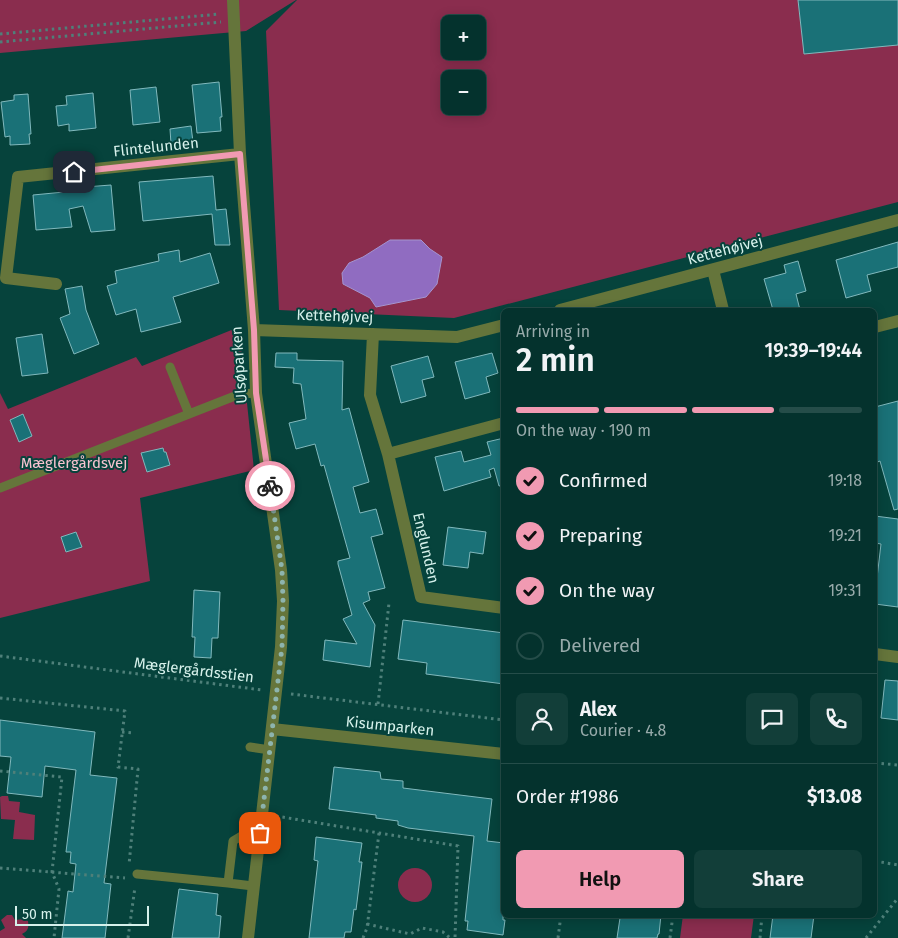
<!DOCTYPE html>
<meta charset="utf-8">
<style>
body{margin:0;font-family:"Fira Sans",sans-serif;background:#123e39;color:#f1f3f6;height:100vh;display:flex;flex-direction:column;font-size:19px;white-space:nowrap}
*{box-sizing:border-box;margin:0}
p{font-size:16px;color:#97aaaa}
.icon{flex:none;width:28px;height:28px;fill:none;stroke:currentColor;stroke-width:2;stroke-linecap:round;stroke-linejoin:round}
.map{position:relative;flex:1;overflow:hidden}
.drawer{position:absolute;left:501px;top:308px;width:376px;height:610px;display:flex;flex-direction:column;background:#04322d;border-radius:8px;box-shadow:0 2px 12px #0003,0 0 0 1px #254d49}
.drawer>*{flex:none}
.tools{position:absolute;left:441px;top:15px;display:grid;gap:10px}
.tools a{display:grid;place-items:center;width:45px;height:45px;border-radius:8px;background:#04322d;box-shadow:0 2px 12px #0003,0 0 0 1px #254d49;font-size:25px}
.scale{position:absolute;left:15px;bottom:12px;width:134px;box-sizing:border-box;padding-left:5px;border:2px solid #d6f1eb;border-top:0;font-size:14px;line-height:18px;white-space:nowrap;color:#d6f1eb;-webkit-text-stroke:4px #06433c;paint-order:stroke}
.pin{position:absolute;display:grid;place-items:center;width:42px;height:42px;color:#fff;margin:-21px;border-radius:10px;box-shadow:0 2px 8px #0006}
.courier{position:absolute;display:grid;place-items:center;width:50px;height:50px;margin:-25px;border:4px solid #f19ab2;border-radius:50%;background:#fff;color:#222;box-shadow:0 1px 6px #0007}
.summary em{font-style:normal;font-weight:600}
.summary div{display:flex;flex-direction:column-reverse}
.summary{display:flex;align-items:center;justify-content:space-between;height:85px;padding:0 15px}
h1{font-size:32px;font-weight:600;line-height:38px}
.bar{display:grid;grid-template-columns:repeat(4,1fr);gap:8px 5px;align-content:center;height:60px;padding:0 15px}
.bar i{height:6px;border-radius:4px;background:#254d49}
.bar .on{background:#f19ab2}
.bar p{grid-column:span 4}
.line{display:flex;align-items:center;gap:12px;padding:0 15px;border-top:1px solid #254d49}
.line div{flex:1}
.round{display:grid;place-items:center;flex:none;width:52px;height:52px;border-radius:8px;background:#123e39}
ol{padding:0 15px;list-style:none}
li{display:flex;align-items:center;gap:15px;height:55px}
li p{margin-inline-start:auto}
li .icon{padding:5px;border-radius:50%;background:#f19ab2;color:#111;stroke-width:4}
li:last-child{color:#97aaaa}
li i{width:28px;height:28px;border:2px solid #254d49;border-radius:50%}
.action{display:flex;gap:10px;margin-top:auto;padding:10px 15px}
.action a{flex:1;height:58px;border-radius:8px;background:#f19ab2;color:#111;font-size:20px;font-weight:600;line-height:58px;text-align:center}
.action a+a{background:#123e39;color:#f1f3f6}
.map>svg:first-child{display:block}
.green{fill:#8a2d4e;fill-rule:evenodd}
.water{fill:#906cc1;stroke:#a594ce}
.building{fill:#1a7177;stroke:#81b9bd}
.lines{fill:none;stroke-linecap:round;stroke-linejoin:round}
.path{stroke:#4f807a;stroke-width:3;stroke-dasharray:2.5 4;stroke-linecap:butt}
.lane{stroke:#65753b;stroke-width:9}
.street{stroke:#65753b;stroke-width:12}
.done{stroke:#8db4ae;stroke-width:5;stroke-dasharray:0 9}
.route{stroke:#f19ab2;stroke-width:6}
.labels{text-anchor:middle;stroke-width:4;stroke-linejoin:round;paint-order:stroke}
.street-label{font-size:15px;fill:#d6f1eb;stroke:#06433c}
.park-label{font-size:15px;fill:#f8c2d0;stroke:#06433c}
</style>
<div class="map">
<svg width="898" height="938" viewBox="0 0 898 938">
<rect width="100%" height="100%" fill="#06433c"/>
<path class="green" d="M0,0h296l-50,31 -246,22z
M297,0h601v202l-444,116 -175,-8 -13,-279zM450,24h28v27h-28zM450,79h28v27h-28z
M239,327l15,143 -114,28 10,83 -150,37v-225l8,16 128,-52 6,9z
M2,796h6l1,5 11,1 -1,10 16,3 -1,25 -21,-1 2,-19 -14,-1 -1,-22z
M398 885a17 17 0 1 1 34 0a17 17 0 1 1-34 0Z
M7,915h5l3,5 9,-1 4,2c1,7 0,10 -6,13l4,4h-26v-7l5,-3 -4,-8z
M683,915h71l-3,23h-71z"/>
<path class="water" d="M390,240h31l9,9 12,8 -5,27 -11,13 -50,10 -6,-9 -27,-14 -1,-11 7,-10 14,-6z"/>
<path class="building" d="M798,0h100v45l-94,9z
M219,82l3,35h-2l1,14 -24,2 -5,-48z
M156,87l4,35 -27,3 -3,-35z
M93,93l3,35 -27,3v-7l-11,2 -2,-20 11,-1 -1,-9z
M28,94l3,40h-2l1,10 -20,1v-9l-5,1 -4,-35 13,-2v-5z
M191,126l2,16 -22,2 -1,-15z
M213,176l3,34 10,-1 4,36h-15l-3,-31 -69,7 -4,-39z
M111,185l4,45 -24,2 -8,-26 -14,3 3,18 -36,3 -3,-35 52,-5v-3z
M898,242v25l-31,8 4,16 -25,7 -10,-38z
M179,250l1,12 30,-9 9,30 -46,14 8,25 -40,10 -5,-23 -20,6 -9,-29 10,-3 -2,-12 44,-10 -1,-7z
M798,261l8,30 -10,3 4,16h-27l-9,-31 22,-6 -2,-8z
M82,286l4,24 13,34 -25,10 -14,-36 10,-4 -5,-25z
M42,334l6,39 -26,3 -6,-38z
M276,353h21v7l46,1 -1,49 7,-2 20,74 -16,5 7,26 16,-4 7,25 -12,3 14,51 -17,4 2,8 -7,3 12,22 -5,42 -47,-7 2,-20 32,4 -14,-25 9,-4 -14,-51v-3l12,-3 -26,-93 -3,1 -6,-22 -19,5 -7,-26 17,-4 -5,-35 -8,-1 1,-15 -19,-1z
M492,353l6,20 -12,4 4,15 -25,7 -10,-37z
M428,356l6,21 -12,3 4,16 -25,7 -10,-37z
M898,401v108l-4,1 -14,-49 -5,2v-56z
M23,414l9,22 -13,6 -9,-22z
M504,438v47l-5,1 -5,-18 -5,2 2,7 -47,14 -9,-34 26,-6 3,11 27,-7 -4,-13z
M163,448l1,4h2l4,13 -23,7 -6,-19z
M875,516l23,3v88l-23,-3v-26h2l4,-34 -6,-1z
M448,527l38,5 -3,22 -13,-2 -2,16 -25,-3z
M76,532l6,15 -16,5 -5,-15z
M194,590l26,2 -2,46h-6l-1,20 -17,-1 1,-20h-3z
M403,620l101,13v51l-78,-10 1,-11 -29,-4z
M885,680l13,1v39l-17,-2z
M0,720l95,12 -5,43 27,3 -13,105 7,1 -6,54h-43l6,-47 5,1 3,-28 -6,-1 1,-11h-5l10,-82 -31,-4 -3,31 -35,-4 4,-36 -11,-1z
M334,767l46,5 1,7 22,2v7l89,11 -5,42 17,2 -1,77h2l-2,15 -36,-5 1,-9h-3l9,-85 -66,-8 -10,-3v-4l-22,-3v-3l-47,-6z
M316,837l46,6 -3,19h3l-6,48 -2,-1 -3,23h-6l-1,6h-35l9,-77 -4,-1z
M179,889l39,5 -2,21 5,1 -2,22h-47z
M625,915h36l-2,19h-1l-1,4h-40l3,-20h4z
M773,915h41l-3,23h-41z"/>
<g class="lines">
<path class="path" d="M0,34l220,-20
M0,42l221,-20
M0,656l262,34
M291,694l213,26
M0,698l125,13 -7,56 20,2 -9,96
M378,704l11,-101
M122,732l11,1
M875,763l23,2
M0,771l62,6 -10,95 7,17 -5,49
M276,816l182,30 -3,92
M875,861l23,4
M0,868l125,10
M367,924l43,10 12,-6 21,4 7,6
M128,938l7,-51
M363,938l4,-10 12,-95
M558,938l3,-23
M670,938l3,-23
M760,938l2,-23
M866,938l32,-40"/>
<path class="lane" d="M170,367l19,47
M0,488l240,-94 16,-1
M250,747l20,3
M137,874l91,9
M253,886l-25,-3 5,-42 15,-9 12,1"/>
<path class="street" d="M233,0l7,154 14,176 2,63 25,177 2,31 -2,46 -33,291
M713,270l10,40
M56,284l-50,-6 12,-101 222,-23
M560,310l338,-90
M875,327l23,-6
M254,330l203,7 47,-12
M373,334l-3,61 18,59 33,143 83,11
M388,454l116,-31
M875,654l23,3
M272,729l232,25"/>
</g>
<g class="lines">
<path class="done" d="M260,833l22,-186 1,-46 -1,-31 -12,-84"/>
<path class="route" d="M74,172l166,-18 14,176 2,63 14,93"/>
</g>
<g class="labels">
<g class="street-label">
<text transform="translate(156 147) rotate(-6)" y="5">Flintelunden</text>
<text transform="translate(725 250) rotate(-15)" y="5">Kettehøjvej</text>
<text transform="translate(335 316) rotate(2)" y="5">Kettehøjvej</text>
<text transform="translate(239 365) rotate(-94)" y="5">Ulsøparken</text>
<text transform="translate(426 548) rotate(77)" y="5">Englunden</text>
<text transform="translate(194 670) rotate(7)" y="5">Mæglergårdsstien</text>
<text transform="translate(390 726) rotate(6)" y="5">Kisumparken</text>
</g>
<g class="park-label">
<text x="74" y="468">Mæglergårdsvej</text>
</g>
</g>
</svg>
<div class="tools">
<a>+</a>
<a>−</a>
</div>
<div class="scale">50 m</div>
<div class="pin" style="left:260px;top:833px;background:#ea580c"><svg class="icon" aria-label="bag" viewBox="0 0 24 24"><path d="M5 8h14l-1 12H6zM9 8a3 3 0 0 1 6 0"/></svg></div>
<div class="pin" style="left:74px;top:172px;background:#1f2937"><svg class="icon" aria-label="home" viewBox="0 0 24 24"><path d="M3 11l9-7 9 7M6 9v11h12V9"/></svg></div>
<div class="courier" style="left:270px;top:486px"><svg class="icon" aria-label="bike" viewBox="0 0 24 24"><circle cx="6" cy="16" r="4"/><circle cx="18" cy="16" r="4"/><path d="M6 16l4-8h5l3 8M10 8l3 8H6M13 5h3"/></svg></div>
<section class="drawer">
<div class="summary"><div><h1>2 min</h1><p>Arriving in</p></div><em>19:39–19:44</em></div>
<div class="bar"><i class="on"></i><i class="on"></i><i class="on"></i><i></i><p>On the way · 190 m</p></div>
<ol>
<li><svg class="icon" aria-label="check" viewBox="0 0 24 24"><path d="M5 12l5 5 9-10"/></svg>Confirmed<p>19:18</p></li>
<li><svg class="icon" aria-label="check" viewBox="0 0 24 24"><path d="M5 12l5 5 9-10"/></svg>Preparing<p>19:21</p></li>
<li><svg class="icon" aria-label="check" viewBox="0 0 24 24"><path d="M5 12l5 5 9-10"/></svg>On the way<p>19:31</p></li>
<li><i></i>Delivered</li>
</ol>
<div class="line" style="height:90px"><a class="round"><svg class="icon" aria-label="person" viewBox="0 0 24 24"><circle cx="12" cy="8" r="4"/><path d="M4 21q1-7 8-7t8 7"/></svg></a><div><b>Alex</b><p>Courier · 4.8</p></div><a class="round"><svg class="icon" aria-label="chat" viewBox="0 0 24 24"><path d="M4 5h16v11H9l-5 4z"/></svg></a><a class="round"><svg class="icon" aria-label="phone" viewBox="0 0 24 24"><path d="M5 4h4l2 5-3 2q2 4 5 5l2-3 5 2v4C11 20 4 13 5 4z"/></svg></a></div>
<div class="line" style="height:65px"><div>Order #1986</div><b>$13.08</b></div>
<div class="action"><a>Help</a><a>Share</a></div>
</section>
</div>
